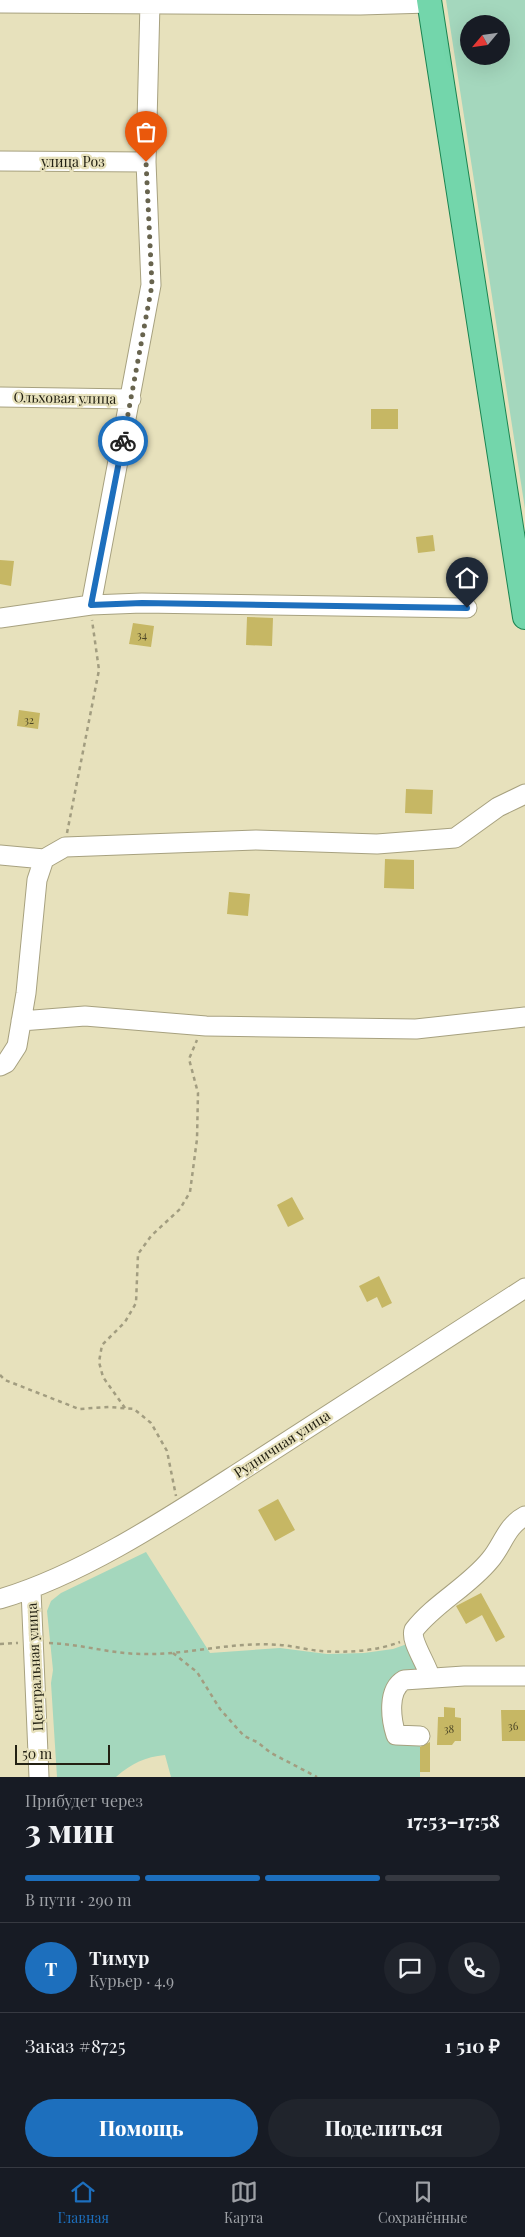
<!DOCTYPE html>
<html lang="ru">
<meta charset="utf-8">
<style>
body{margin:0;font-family:"Playfair Display",serif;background:#20242c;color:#f1f3f6;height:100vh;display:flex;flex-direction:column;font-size:19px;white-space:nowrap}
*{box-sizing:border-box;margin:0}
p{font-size:16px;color:#9ea1a6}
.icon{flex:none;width:28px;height:28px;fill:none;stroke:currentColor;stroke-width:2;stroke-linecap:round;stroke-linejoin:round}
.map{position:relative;height:1777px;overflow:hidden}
.panel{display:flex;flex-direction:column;background:#171b24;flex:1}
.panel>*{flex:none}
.needle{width:32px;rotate:241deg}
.tools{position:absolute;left:460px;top:15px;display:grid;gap:10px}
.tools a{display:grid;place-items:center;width:50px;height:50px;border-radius:50%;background:#171b24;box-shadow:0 5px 20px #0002;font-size:25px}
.scale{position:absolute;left:15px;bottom:12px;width:95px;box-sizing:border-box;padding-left:5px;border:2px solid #232113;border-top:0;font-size:14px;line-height:18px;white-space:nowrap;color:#232113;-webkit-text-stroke:4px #e7e1bc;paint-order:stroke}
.pin{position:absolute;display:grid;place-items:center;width:42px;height:42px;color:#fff;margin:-51px -21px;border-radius:50% 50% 50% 0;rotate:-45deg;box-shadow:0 0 5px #0007}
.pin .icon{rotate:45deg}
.courier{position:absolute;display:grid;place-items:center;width:50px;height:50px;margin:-25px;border:4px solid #1d6fbd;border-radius:50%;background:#fff;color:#222;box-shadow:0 1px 6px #0007}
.head em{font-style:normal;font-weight:800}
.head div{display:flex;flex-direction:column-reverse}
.head{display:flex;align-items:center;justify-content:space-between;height:85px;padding:0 25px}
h1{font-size:32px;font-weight:800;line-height:38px}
.bar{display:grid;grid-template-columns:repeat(4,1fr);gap:8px 5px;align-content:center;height:60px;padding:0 25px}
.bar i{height:6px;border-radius:4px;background:#363941}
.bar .on{background:#1d6fbd}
.bar p{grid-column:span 4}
.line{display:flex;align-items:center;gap:12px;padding:0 25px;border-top:1px solid #363941}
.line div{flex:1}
.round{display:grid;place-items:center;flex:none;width:52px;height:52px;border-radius:26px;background:#20242c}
.action{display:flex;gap:10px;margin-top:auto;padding:10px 25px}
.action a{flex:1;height:58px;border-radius:30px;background:#1d6fbd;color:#fff;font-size:20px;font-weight:800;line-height:58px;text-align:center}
.action a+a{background:#20242c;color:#f1f3f6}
.tabs{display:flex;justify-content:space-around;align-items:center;height:70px;border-top:1px solid #363941;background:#171b24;font-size:14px;color:#9ea1a6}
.tabs a{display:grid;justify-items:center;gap:2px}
.tabs .on{color:#1d6fbd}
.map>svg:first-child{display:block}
.green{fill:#a4d7bd;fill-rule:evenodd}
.building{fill:#c6b764}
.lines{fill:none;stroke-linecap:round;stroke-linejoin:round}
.minor-casing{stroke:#a7a17f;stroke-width:21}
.major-casing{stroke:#1b8451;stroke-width:26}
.path{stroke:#a29d80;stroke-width:2.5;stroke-dasharray:4 4;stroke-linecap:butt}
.minor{stroke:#fff;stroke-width:19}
.major{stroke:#73d6ab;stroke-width:24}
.done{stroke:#68644e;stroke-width:5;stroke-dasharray:0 9}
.route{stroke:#1d6fbd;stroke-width:6}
.labels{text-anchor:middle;stroke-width:4.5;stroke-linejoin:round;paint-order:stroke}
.number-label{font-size:11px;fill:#4c4627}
.street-label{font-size:14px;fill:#232113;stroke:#e7e1bc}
</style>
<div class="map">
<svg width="525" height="1777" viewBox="0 0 525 1777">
<rect width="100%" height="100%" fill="#e7e1bc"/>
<path class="green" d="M446,0h79v509zM469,24h32v32h-32z
M146,1552l64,101 70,-5 47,6 37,-1 29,-4 17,-6 15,30 -23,3 -13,54 31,11v36h-249l-6,-22c-20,2 -33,8 -49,22h-59l-6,-94 2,-13 -6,-59 4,-10 10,-8z"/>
<path class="building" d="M371,409h27v20h-27z
M433,535l2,16 -17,2 -2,-16z
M0,560l14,1 -3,25 -11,-2z
M247,617l26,1 -1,28 -26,-1z
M133,623l21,3 -3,21 -22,-3z
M19,710l21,3 -2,16 -21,-3z
M406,789l27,1 -1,24 -27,-1z
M385,859l29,1v29l-30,-1z
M229,892l21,2 -2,22 -21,-2z
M292,1197l12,22 -16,8 -11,-22z
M379,1276l13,27 -10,5 -5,-11 -10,5 -8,-16z
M278,1499l17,31 -20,11 -17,-31z
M481,1593l24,44 -9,5 -14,-27 -16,9 -10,-18z
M444,1707l11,1v9l6,1v23h-6l-3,4h-15l1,-28h6z
M501,1710h24v31h-23z
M430,1742v30h-10v-25z"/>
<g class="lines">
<defs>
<path id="minor" d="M0,3l360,2 69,-2
M0,161l146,1
M0,397l131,2
M91,605l60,-320 -5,-123 4,-159
M0,618l91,-13 51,-2 325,5
M0,855l44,4
M21,1021l64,-5 121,10 210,3 109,-12
M0,1066l6,-3 11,-17 9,-53 11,-113 7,-21 21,-12 191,-7 121,4 78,-6 43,-31 27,-13
M31,1590l8,187
M0,1599c85,-25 174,-85 249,-133 92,-60 184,-119 276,-178
M430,1677c-3,-13 -20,-36 -16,-47 21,-27 54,-43 76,-70 13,-15 16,-34 35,-44
M420,1736l-24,-1c-5,-16 -9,-45 8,-55l60,-4h61"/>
<path id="major" d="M429,0l96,617"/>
</defs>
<use href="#minor" class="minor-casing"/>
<use href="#major" class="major-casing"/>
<path class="path" d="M67,833l32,-163 -7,-50
M0,1375l5,5 74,29 30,-2 25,2 17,14 16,28 9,45
M125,1408l-22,-31 -4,-15 3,-17 23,-23 11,-19 2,-49 13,-18 29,-27 10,-17 7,-53 1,-46 -9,-34 8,-19
M49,1643c32,1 62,11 94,11 45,1 91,-13 137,-9 14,1 28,5 41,6 25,2 56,0 79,-9
M0,1644l18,-1
M173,1653l24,19 23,37 24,27 13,6 14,11 46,24"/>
<use href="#minor" class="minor"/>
<use href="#major" class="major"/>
</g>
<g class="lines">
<path class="done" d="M123,441l29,-156 -6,-123"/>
<path class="route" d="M123,441l-32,164 51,-2 325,5"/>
</g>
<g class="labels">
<g class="number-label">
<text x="142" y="639">34</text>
<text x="29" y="724">32</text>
<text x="513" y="1730">36</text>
<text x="449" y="1733">38</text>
</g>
<g class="street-label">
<text x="73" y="167">улица Роз</text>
<text transform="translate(65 398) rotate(1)" y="5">Ольховая улица</text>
<text transform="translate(282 1444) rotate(-33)" y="5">Рудничная улица</text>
<text transform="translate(35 1667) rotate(-93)" y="5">Центральная улица</text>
</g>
</g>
</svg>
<div class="tools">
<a><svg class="needle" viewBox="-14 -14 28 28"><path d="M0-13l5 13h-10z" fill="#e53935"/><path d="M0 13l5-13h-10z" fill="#9ea1a6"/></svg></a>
</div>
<div class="scale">50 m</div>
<div class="pin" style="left:146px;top:162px;background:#ea580c"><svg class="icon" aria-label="bag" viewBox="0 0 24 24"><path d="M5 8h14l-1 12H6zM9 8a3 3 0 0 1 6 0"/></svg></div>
<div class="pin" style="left:467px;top:608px;background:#1f2937"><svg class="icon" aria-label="home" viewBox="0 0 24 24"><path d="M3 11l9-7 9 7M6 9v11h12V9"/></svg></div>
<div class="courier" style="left:123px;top:441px"><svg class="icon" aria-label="bike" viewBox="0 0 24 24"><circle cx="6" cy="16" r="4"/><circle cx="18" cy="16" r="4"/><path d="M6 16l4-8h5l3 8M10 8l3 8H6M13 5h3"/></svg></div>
</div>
<section class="panel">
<div class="head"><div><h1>3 мин</h1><p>Прибудет через</p></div><em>17:53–17:58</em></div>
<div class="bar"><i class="on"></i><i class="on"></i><i class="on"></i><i></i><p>В пути · 290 m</p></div>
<div class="line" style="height:90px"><b class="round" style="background:#1d6fbd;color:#fff">Т</b><div><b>Тимур</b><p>Курьер · 4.9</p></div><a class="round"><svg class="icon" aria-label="chat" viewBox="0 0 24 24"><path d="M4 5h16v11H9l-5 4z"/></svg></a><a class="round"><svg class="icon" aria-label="phone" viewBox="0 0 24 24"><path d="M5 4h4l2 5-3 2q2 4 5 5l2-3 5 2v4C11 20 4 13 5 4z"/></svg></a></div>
<div class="line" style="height:65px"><div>Заказ #8725</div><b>1 510 ₽</b></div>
<div class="action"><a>Помощь</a><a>Поделиться</a></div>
</section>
<nav class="tabs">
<a class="on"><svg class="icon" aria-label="home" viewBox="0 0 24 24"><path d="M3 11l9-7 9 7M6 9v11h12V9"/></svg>Главная</a>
<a><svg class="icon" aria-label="map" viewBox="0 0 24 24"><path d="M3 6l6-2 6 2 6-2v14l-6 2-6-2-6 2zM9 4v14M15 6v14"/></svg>Карта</a>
<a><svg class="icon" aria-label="saved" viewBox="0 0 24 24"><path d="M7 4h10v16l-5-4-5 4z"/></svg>Сохранённые</a>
</nav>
